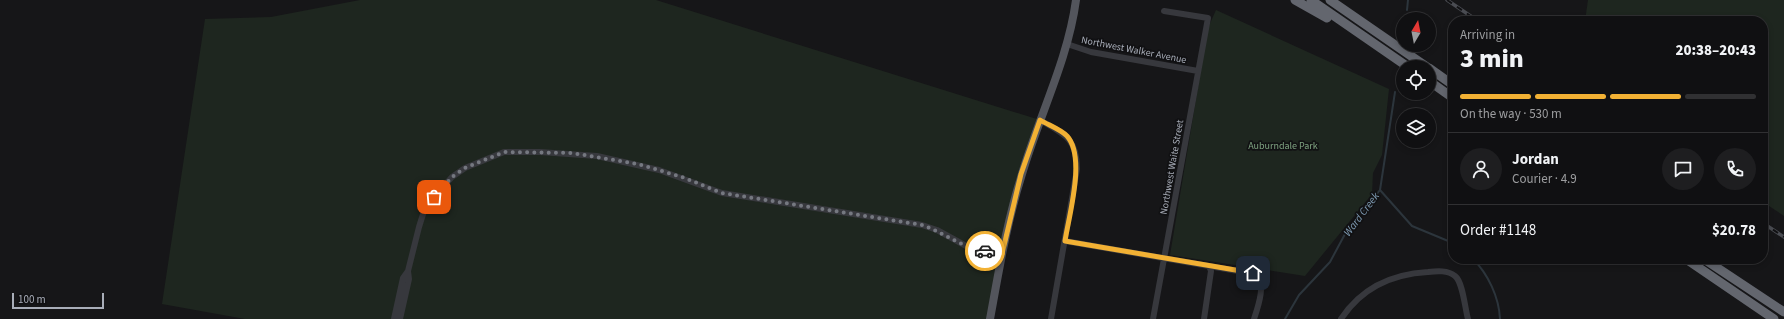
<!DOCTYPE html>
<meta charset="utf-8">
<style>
body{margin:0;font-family:"Source Sans 3",sans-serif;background:#1e1e20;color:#f1f3f6;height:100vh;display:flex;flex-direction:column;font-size:15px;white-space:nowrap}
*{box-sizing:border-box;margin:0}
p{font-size:13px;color:#9c9d9f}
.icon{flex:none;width:22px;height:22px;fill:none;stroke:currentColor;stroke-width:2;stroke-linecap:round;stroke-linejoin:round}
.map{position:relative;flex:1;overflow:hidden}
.side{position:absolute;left:1448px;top:16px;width:320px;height:248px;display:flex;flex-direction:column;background:#101012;border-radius:16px;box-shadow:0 2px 6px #0003,0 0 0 1px #303032}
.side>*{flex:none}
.needle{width:26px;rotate:10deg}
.buttons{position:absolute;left:1396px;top:12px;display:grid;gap:8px}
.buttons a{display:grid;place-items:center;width:40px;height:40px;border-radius:50%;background:#101012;box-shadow:0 2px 6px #0003,0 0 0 1px #303032;font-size:20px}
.scale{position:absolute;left:12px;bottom:10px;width:92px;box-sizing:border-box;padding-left:4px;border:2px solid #a8adb8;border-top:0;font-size:11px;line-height:14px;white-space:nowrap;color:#a8adb8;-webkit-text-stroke:3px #111113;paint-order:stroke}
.pin{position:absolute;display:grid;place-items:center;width:34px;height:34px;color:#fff;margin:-17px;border-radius:8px;box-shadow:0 2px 6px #0006}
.courier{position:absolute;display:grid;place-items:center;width:40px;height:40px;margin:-20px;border:3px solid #f2b134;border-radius:50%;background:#fff;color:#222;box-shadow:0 1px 5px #0007}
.head em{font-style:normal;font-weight:800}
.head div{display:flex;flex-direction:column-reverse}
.head{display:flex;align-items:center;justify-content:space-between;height:68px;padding:0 12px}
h1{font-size:26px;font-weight:800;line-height:30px}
.bar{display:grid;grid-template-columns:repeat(4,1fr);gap:6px 4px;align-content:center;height:48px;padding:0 12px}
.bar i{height:5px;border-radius:3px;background:#303032}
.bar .active{background:#f2b134}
.bar p{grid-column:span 4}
.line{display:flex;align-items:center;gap:10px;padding:0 12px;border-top:1px solid #303032}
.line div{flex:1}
.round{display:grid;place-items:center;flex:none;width:42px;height:42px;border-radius:21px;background:#1e1e20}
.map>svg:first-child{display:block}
.green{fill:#1e261f}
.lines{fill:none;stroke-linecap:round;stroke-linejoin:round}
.stream{stroke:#2c353c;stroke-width:2}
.minor{stroke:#37383d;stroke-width:6}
.major{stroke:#53555c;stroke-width:8}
.highway{stroke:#63666e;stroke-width:9}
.rail-casing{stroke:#4a4c52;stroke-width:3.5}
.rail{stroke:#111113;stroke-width:2;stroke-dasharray:6;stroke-linecap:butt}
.done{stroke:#757880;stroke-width:4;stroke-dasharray:0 7.2}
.route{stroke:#f2b134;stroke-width:5}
.labels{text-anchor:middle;stroke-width:3.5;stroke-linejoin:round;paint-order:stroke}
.street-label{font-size:10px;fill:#a8adb8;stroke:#111113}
.park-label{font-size:10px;fill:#7fa381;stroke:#111113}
.water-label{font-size:11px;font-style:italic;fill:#7f9bb3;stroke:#111113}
</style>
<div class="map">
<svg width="1784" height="319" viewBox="0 0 1784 319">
<rect width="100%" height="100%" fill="#161618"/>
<path class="green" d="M360,0h296l384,120 -38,134 -12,65h-745l-83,-15 43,-285 66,-2z
M1588,0h196v216l-21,-14v-181h-178z
M1216,10l173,79 -7,66 -9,18 -1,21 -67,82 -135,-21 38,-227z"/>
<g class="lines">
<path class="stream" d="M1407,10l1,-10
M1380,190l32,36 41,17
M1473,259c15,15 26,38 27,60
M1285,319l14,-24 31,-33 15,-28 35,-44 15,-98"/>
<path class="minor" d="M1067,44l24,8 107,19
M1040,120c24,14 37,18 37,49l-26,150
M1065,241l190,33c12,8 3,33 -1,45
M394,319l9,-41 5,-7
M400,319l9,-40 -1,-8 11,-44 5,-16 10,-14 18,-20 13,-9 39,-16h36l57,4 62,14 63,23 200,32 15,5 31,17 34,7
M1153,319l55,-301 -44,-7
M1204,319l7,-48 -2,-5
M1341,319c21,-32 51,-45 87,-47 9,-1 20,-2 27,4 8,6 10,33 13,43"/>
<path class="major" d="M990,319c9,-49 17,-98 32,-145 17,-58 46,-114 54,-174"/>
<path class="highway" d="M1295,0l32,18
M1311,0l97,67
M1330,0l97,67
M1429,68l24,17
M1429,81l24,17
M1686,259l88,60
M1704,259l80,53"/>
<defs>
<path id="rail" d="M1447,0l31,21
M1763,223l21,14"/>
</defs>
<use href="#rail" class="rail-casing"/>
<use href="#rail" class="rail"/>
</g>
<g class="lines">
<path class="done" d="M434,197l18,-20 13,-9 39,-16 68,1 66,11 44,13 40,16 200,32c21,7 40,23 63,26"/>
<path class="route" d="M985,251l17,3 19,-80 19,-54c8,5 20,9 27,16 19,21 2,79 -2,105l188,32"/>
</g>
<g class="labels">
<g class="street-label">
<text transform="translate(1134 49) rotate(11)" y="4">Northwest Walker Avenue</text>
<text transform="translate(1171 167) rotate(-80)" y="4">Northwest Waite Street</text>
</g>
<g class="park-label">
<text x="1283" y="149">Auburndale Park</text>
</g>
<g class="water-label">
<text transform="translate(1361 214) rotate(-53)" y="4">Ward Creek</text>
</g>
</g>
</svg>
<div class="buttons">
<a><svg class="needle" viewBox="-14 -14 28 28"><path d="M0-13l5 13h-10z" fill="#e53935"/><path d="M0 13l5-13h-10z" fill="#9c9d9f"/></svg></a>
<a><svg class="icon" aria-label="locate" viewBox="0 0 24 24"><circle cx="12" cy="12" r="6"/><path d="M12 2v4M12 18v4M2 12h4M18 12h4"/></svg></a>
<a><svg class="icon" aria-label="layers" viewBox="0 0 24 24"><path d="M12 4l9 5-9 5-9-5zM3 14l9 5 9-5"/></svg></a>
</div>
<div class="scale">100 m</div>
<div class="pin" style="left:434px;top:197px;background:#ea580c"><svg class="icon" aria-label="bag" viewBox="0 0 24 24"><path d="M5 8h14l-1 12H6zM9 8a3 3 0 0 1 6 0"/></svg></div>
<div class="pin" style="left:1253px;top:273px;background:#1f2937"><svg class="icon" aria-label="home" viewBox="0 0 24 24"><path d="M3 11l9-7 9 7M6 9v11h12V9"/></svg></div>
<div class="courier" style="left:985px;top:251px"><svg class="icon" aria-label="car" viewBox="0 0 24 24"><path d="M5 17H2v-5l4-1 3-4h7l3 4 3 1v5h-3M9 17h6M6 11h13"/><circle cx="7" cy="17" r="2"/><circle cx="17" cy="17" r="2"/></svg></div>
<section class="side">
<div class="head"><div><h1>3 min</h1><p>Arriving in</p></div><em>20:38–20:43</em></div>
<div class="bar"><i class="active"></i><i class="active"></i><i class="active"></i><i></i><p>On the way · 530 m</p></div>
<div class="line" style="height:72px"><a class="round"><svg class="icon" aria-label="person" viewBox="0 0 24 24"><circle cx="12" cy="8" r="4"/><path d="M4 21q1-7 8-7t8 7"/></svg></a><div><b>Jordan</b><p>Courier · 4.9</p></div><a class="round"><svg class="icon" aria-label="chat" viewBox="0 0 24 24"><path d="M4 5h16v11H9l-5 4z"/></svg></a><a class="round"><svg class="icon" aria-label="phone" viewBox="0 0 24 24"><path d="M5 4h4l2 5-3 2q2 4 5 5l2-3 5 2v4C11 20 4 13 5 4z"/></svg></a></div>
<div class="line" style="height:52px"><div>Order #1148</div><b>$20.78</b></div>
</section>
</div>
